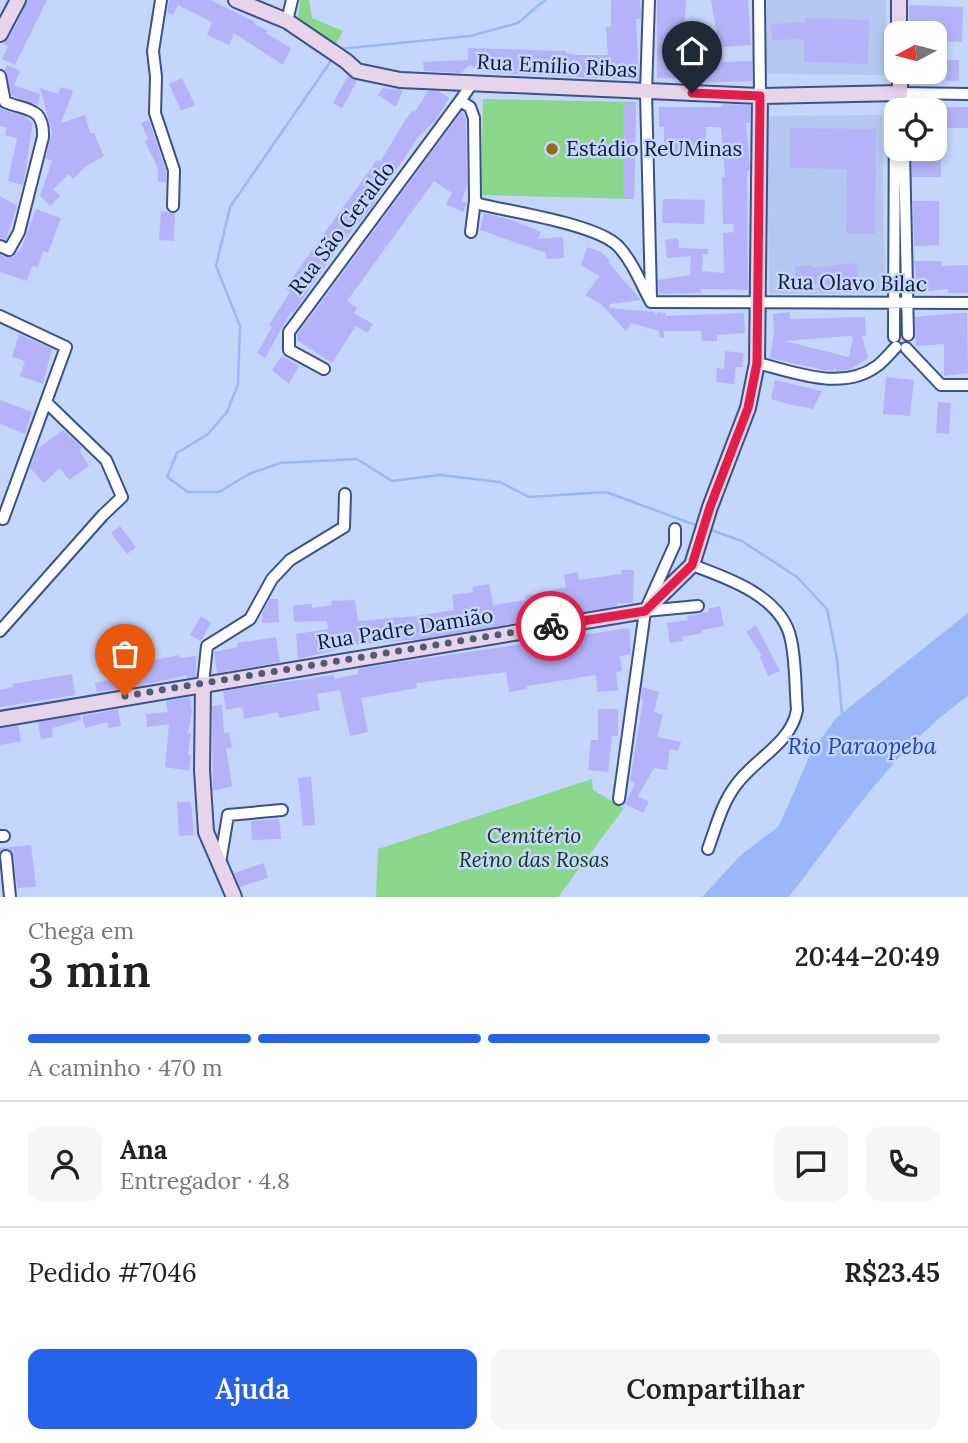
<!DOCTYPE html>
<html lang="pt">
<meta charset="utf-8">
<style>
body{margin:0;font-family:Lora,serif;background:#f6f6f6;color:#222;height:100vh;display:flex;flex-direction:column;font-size:26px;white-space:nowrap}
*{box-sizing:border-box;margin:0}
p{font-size:23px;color:#767676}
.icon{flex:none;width:38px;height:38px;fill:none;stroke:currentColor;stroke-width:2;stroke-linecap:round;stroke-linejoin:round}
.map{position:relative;height:897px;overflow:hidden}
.side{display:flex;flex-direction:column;background:#fff;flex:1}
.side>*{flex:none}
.needle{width:46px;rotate:263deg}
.buttons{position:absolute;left:884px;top:21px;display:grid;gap:14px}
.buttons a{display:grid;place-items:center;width:63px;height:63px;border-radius:14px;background:#fff;box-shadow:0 4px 10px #0003;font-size:35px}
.pin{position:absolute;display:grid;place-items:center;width:60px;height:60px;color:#fff;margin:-72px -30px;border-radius:50% 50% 50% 0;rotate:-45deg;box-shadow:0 0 7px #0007}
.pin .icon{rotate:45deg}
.courier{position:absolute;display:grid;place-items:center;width:70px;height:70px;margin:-35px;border:5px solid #e11d48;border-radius:50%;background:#fff;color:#222;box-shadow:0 2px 9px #0007}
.summary em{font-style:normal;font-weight:600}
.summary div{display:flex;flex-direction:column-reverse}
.summary{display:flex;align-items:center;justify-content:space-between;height:119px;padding:0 28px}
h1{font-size:46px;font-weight:600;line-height:52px}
.bar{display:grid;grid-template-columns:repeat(4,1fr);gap:10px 7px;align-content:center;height:84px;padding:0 28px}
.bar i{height:9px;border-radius:5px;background:#e0e0e0}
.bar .current{background:#2563eb}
.bar p{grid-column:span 4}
.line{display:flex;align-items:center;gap:18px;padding:0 28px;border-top:2px solid #e0e0e0}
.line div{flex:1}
.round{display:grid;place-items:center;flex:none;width:74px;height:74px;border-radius:14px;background:#f6f6f6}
.primary-button{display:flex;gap:14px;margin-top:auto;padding:14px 28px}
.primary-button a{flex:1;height:80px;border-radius:14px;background:#2563eb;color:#fff;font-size:28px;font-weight:600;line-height:80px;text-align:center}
.primary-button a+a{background:#f6f6f6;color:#222}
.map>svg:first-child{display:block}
.built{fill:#b4c7f0}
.green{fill:#8ad68b}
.water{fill:#99b7f9}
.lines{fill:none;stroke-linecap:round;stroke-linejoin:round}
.stream{stroke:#99b7f9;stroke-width:2.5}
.building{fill:#b4b3f9;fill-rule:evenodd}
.street-casing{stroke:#3a5287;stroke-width:14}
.secondary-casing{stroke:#3a5287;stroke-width:18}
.street{stroke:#fff;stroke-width:10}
.secondary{stroke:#e8d4ea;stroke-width:14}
.done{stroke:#4f5c78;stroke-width:7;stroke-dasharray:0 12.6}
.route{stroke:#e11d48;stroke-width:9}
.poi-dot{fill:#916e14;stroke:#c4d6fc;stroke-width:2.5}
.labels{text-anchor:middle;stroke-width:5;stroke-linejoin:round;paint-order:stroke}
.street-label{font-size:21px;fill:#101a31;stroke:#c4d6fc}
.poi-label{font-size:21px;fill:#101a31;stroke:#c4d6fc;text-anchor:start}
.park-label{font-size:21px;font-style:italic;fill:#0e3812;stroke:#c4d6fc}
.water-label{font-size:23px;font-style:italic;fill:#1b44be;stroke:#c4d6fc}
</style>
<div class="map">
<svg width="968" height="897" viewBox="0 0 968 897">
<rect width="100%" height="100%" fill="#c4d6fc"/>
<path class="built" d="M767,0h119l-1,75 -119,-1z
M882,115l3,178 -116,1 -2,-178z"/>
<path class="green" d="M300,0h9l3,18 31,13 -9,17 -37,-24z
M483,99l153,3 -2,97 -153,-4z
M592,779l1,11 31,18 -66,89h-182l2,-48z"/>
<path class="water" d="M968,613v83c-73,51 -125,131 -179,201h-87l39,-42 38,-29 32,-73 25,-35z"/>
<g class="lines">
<path class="stream" d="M339,49l131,-13 48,-13 27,-23
M333,58l-103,149 -14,59 24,60 -2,58 -11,28 -19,22 -31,19 -10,24 21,15h31l30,-18 31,-11 77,-4 35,22 48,-6 60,7 29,15 77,-5 92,34
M708,529l34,12 55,36 30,32 10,50 5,55"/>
</g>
<path class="building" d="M28,0h19l-32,65 -13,-6 6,-13 -5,-2 9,-11z
M169,0h42l44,22 -1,2 14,7 -2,2 25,15 -8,17 -49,-32 -5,12 -22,-10 5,-13 -34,-17 -5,10 -6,-3z
M611,0h29l1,19h-5l3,61 -144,-7 -14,-2 -11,-6 -9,8 -37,-2 -1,-9 45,-2v-12l98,3v2l12,2h30l-2,-28h5z
M657,0h29l-2,29 -11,1 1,21h12v3l37,-1v9l29,-1v20l-60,2v-4l-35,-1z
M711,0h37l3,45 -32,2z
M909,5l54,2 -1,35 -28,-1v-8h-25z
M805,18l64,2 -1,44 -64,-2v-23l-32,1 -1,-16 34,-2z
M945,60h14v21h-13z
M7,65l13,6 -6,14 26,9 -2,11 -26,-9 -7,-26z
M348,76l9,5 -15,27 -9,-5z
M182,78l13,27 -14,6 -12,-27z
M61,87l12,4 -12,32 24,-8 5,18h4l10,23 -19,11 -12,12 -4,-5 -16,15 7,7 -10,10 -10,-10 12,-35 -6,-3 6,-26 -12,-44 18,6z
M383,88l20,2 -7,17 -18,-12z
M428,91h10l11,7 -14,23 -16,15 -49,73 -29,34 -48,70 -2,-1 -26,46 -8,-5 15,-26 -3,-2 21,-33 -5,-4 92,-128 3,2 26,-43 7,-9 2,2z
M636,102l-2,97 -11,-1v-95z
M722,104l28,1v18h-4l4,47 -3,2 1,118 -47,-1v4l-42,1 -1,-14 32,-5 1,-19 -24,2 -2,-18 13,-2 1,10 29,1v5h-5l-1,17 22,2 -1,-40 11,-1 -1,-8h-10l-1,-47h3l-4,-50h-15l-1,29 -41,-1v-28h-5v-20h63z
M934,107h34v21h-34z
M0,109l25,7 8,7 -10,62 -15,-4 9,-43 -12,-3 2,-7 -7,-2z
M462,111l4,8 1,65 -5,17 5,2 -4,9 -17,-8 6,-11 -18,-12 -87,120 10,7 -3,5 19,11 -6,9 -11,-7 -24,37 -35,-23v-5z
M149,120l17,51v11h-8v-13l-13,-28 3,-2 -7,-16z
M789,128l87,1 -1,105 -29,-1 1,-64 -58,-1z
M941,160v17h-29v-16z
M0,196l17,10 -11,34 -6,-2z
M663,199l42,1 -1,24 -42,-1z
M913,201h26v44l-25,1z
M36,209l25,9 -13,35 -5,-2 -5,16 -6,-1 -5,15 -27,-9v-17l13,2 9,-10z
M161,211l14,2 -1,28 -15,-1z
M484,213l28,7 29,12 -3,7 25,-2 1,21 -18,1v-6l-66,-23z
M587,247l14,5 9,8 -2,2 33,38 -31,4v4l44,4 3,3v-3l9,1v3l78,-3 1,20 -28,2v6h-15l-1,-10h-37v7h-4l-1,-7 -28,-8 -5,8 -25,-27 -16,-9 15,-19 -19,-11z
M914,261h27l1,5 26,-1v28h-20v-4l-30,3z
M856,263l3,24 -37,4 -1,-8 -25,2 -1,-19 17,-1v3z
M790,312v7l75,-2 1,19h-4l6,22 -19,12 -14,1 1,-6 -3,6 -9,-1 -54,-12 4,-25 -1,-19zM849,336l4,1 -4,20 -64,-16z
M958,313h9l1,60 -24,3v-32l-28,2 -1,-29z
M19,334l33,15 -9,35 -23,-8 5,-15 -13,-4z
M725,351l19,2 -2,14h-6l-2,17 -18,-2 1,-14 7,1z
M282,356l17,10 -10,18 -17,-14z
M886,377l28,3 -4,36 -27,-2z
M775,380l17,4 30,7 -9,18 -21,-4 -21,-6z
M0,400l32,12 -7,22 -25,-10z
M938,402l13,1 -2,31 -13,-1z
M63,430l19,18 -3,2 10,16 -20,14 -9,-12 -16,15 -14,-15 7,-19z
M120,526l16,21 -9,7 -16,-21z
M621,570h13l-1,33h-16v3l-196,33 -86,7 1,4 -38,9 -2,-25 32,-5 -1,-8 -33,1 -1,-17 19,-1v4l20,-3 -1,-4 24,-1 3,21 58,-5 38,-6 -2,-15 21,-3 -1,-5 17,-3 4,21 33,-5 -1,-4 41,-9 -2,-12 14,-3 1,8 42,-6z
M270,599h8l1,23 -17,1v-9z
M720,606l4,20 -22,4 1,3 -21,4 1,4 -13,2 -3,-20 21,-3 -1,-4 22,-4 -1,-3z
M201,616l10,7 -10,18 -11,-6z
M756,625l24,46 -12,5 -8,-19 2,-1 -16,-24z
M629,628l2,26 -11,2 2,15 -6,1 2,18 -21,2 -1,-17 -69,11v3l-18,3 -3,-20 -90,11 1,5 -56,10 7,34 -18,4 -10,-46 -23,4 3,16 -41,8 -1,-6 -34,7 -2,-12 -16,3 -3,-19 111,-16v4l24,-5v-5l10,-2z
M276,637l4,25 -63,11 -3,-21 24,-5 -1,-4z
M179,655l1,3 16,-2v20l-9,2v-3l-44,10 -46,7 -2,-9 48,-10 -2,-10z
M72,674l3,21 -75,12v-17l13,-3 -1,-3z
M642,687l17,5 -5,20 9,3 -6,22 24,5 -3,9 -8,-2 -3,21 -13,-2 -16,28 11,6 -6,11 -18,-9 10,-20 -5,-4 13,-80h-2z
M190,697l2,14 -4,22h3l-3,22h3l-2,16 -24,-4 4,-43 -22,3 -1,-13 22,-2 -2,-11z
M222,705l2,28 5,-1 3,15 -6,2 6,37 -19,5 -1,-85z
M118,709l3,17 -13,2v-6l-23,6 -3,-12z
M598,709h20v27h-6l-4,36 -20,-2 3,-30h7z
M80,715l1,5 -29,8 1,9 -12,2 -3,-17z
M18,726l3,15 -21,4v-17z
M311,776l4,49 -12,1 -5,-48z
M177,802h14l3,33 -15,1z
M279,819l2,20 -29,1 -1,-19z
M31,845l5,42 -19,1 -4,-36 -7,-4 -6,3v-3z
M264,863l4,15 -28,9 -6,-14z"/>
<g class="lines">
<defs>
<path id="street" d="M161,0l-8,51 3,26 -1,36 19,57 -1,36
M649,0l-3,92 5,206
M759,0l1,96
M287,21l5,-21
M0,76l5,26c23,9 39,5 38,35l-24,95 -10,18 -9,-4
M473,82l-13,19 10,6 4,11 1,82 4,4c33,8 117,20 139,42 15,16 23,38 33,56
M900,93l68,1
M904,93v17
M904,149l4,186
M471,232l4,-32
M651,302l317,1
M0,316l66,31 -63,172 -3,-1
M894,337l1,-244
M906,348l35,37h27
M757,363c38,9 85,29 120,3 7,-5 13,-13 19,-19
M324,369l-35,-19v-18l171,-231
M692,565c36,13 91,32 99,75 5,23 4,47 6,70 -6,34 -43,49 -61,75 -14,18 -20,42 -28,64
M645,611l53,-5
M0,631l103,-116 19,-18 -16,-37 -59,-57
M203,684l4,-38 43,-27 22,-40 18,-19 54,-33 1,-33
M619,799l26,-188 30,-67v-15
M0,836h4
M6,856l4,41
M220,863l8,-48 54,-5"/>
<path id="secondary" d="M236,0l51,21 59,40 11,10 43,9 360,16 140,-3v-21
M899,0v33
M0,34l18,-34
M203,684l-1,86 4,62 28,65
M0,719l645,-108 47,-46 18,-58 38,-99 9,-45 3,-267"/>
</defs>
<use href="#street" class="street-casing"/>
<use href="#secondary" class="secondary-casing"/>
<use href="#street" class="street"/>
<use href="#secondary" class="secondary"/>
</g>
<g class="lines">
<path class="done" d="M125,696l426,-70"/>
<path class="route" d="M551,626l94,-15 47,-46 18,-58 38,-99 9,-45 3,-267 -68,-3"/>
</g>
<circle class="poi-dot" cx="552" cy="149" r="7"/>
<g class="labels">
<g class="street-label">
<text transform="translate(557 66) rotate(3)" y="7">Rua Emílio Ribas</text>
<text transform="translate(342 228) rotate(-53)" y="7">Rua São Geraldo</text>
<text transform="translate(852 283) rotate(1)" y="7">Rua Olavo Bilac</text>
<text transform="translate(405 629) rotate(-9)" y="7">Rua Padre Damião</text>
</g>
<g class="poi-label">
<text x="566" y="156">Estádio ReUMinas</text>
</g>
<g class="park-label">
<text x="534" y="843">Cemitério<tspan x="534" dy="24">Reino das Rosas</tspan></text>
</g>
<g class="water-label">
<text x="862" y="754">Rio Paraopeba</text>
</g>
</g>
</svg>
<div class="buttons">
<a><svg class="needle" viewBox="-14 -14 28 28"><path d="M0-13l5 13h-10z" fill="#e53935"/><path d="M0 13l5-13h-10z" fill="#767676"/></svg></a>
<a><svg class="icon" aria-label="locate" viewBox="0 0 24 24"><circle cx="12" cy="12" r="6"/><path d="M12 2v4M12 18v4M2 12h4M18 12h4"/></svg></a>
</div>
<div class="pin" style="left:125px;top:696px;background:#ea580c"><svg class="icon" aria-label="bag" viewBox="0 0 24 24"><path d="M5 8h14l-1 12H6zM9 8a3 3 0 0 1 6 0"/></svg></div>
<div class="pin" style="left:692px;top:93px;background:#1f2937"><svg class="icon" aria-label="home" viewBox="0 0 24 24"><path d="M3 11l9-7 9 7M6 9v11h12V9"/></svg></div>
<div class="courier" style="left:551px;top:626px"><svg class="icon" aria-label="bike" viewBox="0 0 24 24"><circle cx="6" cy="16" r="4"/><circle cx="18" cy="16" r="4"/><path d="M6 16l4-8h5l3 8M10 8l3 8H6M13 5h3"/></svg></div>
</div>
<section class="side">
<div class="summary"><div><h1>3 min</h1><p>Chega em</p></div><em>20:44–20:49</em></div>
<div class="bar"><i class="current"></i><i class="current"></i><i class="current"></i><i></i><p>A caminho · 470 m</p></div>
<div class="line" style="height:126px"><a class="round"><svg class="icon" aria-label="person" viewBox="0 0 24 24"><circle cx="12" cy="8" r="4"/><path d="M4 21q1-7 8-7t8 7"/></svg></a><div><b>Ana</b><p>Entregador · 4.8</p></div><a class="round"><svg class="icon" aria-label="chat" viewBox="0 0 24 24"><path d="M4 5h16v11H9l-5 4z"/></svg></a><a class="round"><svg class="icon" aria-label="phone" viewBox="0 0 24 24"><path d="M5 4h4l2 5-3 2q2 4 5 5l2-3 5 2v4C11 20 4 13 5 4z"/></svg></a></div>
<div class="line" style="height:91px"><div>Pedido #7046</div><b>R$23.45</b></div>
<div class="primary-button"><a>Ajuda</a><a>Compartilhar</a></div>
</section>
